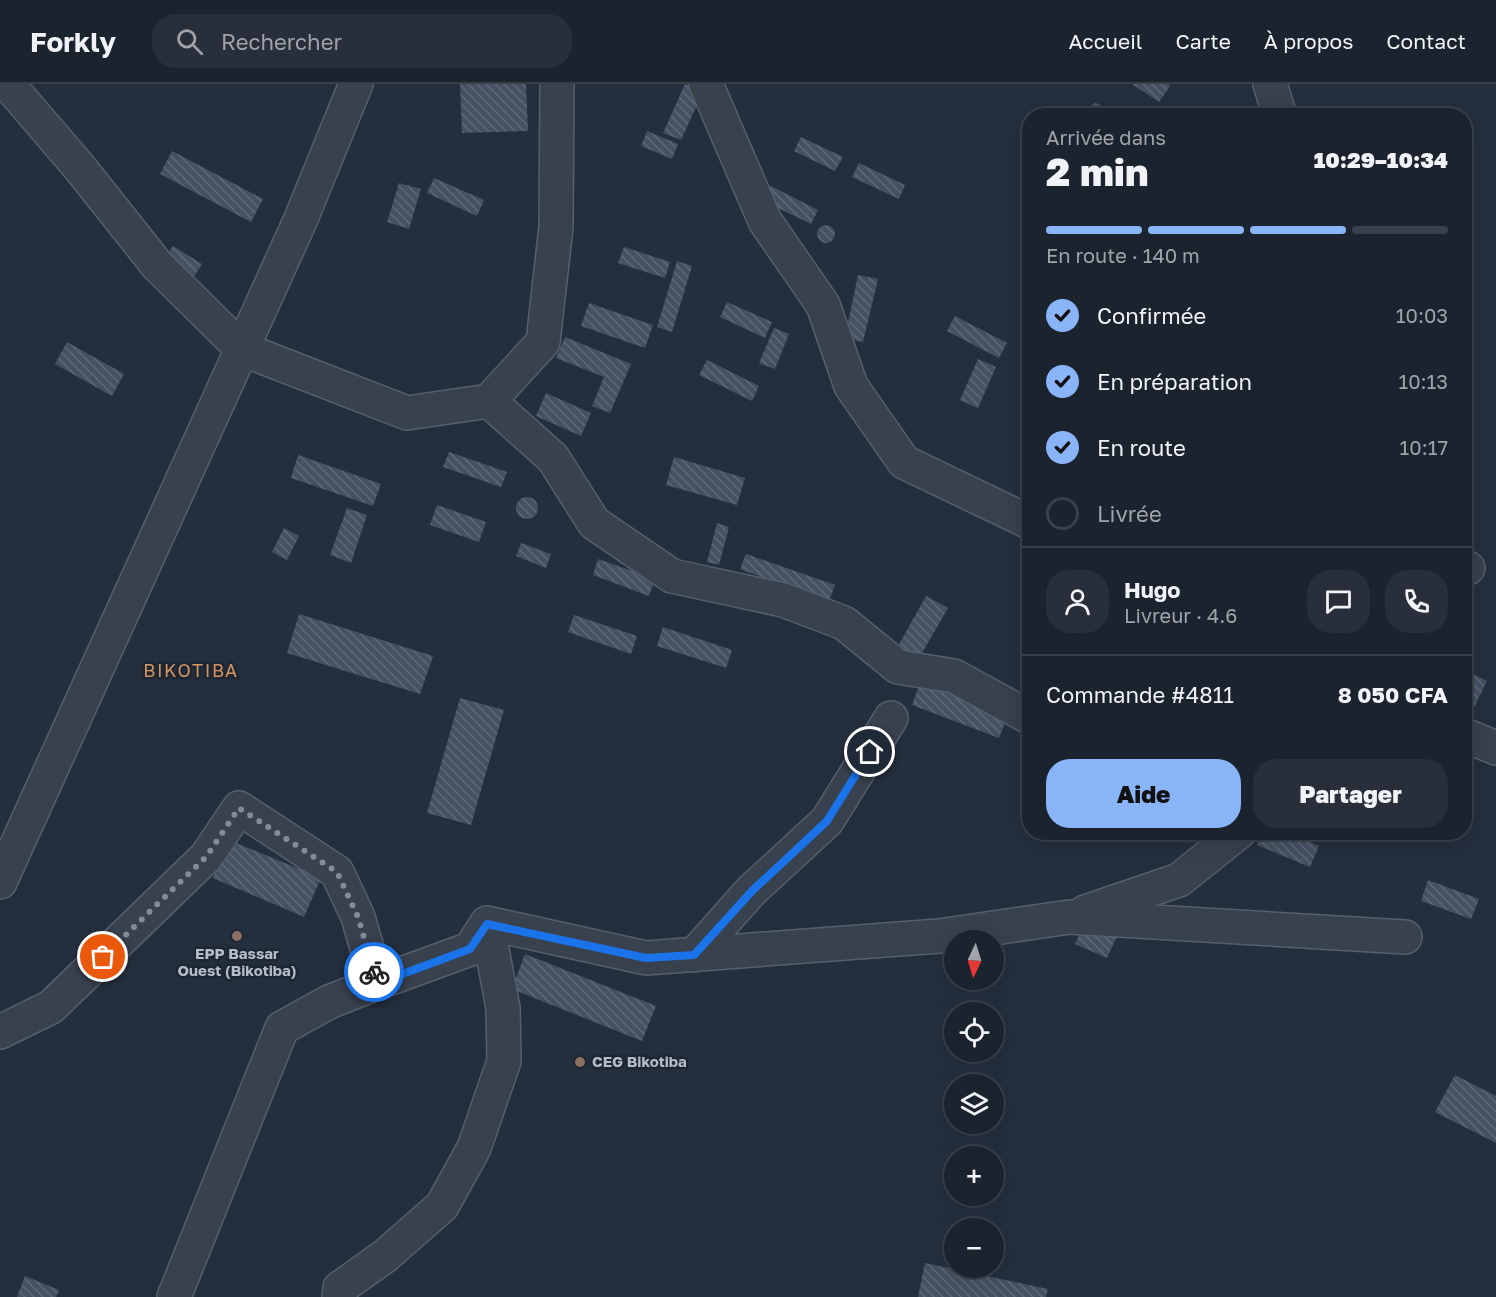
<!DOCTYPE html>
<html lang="fr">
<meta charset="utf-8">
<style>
body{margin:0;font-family:"Golos Text",sans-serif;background:#282f3a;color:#f1f3f6;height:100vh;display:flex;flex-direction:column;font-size:22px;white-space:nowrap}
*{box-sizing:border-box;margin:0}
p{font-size:20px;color:#a0a4aa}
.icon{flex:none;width:33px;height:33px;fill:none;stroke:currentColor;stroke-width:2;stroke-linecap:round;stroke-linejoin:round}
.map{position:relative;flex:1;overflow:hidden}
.details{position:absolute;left:1022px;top:24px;width:450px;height:732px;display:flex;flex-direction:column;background:#1b232e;border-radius:24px;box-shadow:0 6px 24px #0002,0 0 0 2px #39404a}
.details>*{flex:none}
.needle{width:39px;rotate:184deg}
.fabs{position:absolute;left:944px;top:846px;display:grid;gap:12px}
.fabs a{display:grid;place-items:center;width:60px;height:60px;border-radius:50%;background:#1b232e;box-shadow:0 6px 24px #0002,0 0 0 2px #39404a;font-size:30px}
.pin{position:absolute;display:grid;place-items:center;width:51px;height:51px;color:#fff;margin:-26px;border:3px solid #fff;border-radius:50%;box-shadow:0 2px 6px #0007}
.courier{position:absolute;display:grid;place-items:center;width:60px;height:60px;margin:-30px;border:4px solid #1a73e8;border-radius:50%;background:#fff;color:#222;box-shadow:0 2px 8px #0007}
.headline em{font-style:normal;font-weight:800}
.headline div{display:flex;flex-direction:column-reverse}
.headline{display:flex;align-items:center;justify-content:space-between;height:102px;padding:0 24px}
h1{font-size:39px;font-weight:800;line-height:45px}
.bar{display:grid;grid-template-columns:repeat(4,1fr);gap:9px 6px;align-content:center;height:72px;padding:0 24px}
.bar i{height:8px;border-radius:4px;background:#39404a}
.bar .active{background:#8ab4f8}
.bar p{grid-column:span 4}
.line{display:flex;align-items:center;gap:15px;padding:0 24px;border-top:2px solid #39404a}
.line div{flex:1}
.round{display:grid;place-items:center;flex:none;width:63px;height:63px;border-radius:24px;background:#282f3a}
ol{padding:0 24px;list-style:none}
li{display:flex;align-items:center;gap:18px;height:66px}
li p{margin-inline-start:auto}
li .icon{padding:6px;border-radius:50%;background:#8ab4f8;color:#111;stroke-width:4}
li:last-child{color:#a0a4aa}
li i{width:33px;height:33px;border:3px solid #39404a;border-radius:50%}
.action{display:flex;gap:12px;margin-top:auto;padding:12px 24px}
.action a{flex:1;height:69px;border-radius:24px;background:#8ab4f8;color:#111;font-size:24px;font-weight:800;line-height:69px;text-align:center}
.action a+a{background:#282f3a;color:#f1f3f6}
header{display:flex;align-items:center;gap:36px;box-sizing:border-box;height:84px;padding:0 30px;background:#1b232e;border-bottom:2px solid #39404a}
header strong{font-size:28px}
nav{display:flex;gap:33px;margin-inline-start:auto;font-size:21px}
.search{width:420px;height:54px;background:#282f3a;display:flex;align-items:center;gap:15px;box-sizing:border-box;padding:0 21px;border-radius:24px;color:#a0a4aa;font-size:22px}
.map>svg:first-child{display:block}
.building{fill:url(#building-back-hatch)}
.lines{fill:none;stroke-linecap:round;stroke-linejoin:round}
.street-casing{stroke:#565f6c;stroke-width:36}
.street{stroke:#38414e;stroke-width:33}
.done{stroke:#828b98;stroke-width:6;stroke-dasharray:0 10.8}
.route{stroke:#1a73e8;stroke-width:8}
.education-dot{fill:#8d6e63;stroke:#1d2633;stroke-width:2}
.labels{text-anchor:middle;stroke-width:5;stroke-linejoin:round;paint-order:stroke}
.poi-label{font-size:15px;font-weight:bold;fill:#b4bcc9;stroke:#1d2633}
.quarter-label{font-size:18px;letter-spacing:1.5px;fill:#d59563;stroke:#1d2633}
</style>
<header>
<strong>Forkly</strong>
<div class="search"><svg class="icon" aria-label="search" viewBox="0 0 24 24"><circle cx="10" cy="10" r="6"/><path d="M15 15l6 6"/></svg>Rechercher</div>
<nav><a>Accueil</a><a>Carte</a><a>À propos</a><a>Contact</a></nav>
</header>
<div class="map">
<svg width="1496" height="1213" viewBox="0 0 1496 1213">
<defs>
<pattern id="building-back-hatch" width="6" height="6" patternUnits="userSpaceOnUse" patternTransform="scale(1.5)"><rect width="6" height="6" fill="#455162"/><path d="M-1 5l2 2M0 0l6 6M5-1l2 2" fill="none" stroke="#5d6877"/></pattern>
</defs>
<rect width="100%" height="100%" fill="#242f3e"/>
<path class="building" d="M460,0h66l2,47 -66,2z
M685,0l18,8 -22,48 -18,-7z
M1132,0h36l2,2 -11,16z
M1095,18l15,10 -2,4h-23z
M647,47l31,13 -6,15 -31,-13z
M801,53l42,20 -8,14 -41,-20z
M172,67l91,48 -12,23 -91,-48z
M859,79l46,22 -6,14 -47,-22z
M434,94l50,22 -7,16 -50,-23z
M399,99l22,6 -12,40 -22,-7z
M771,102l47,24 -7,14 -47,-23z
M817 150a9 9 0 1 1 18 0a9 9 0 1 1-18 0Z
M173,162l29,18 -9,14 -28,-20z
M624,163l46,15 -5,16 -47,-15z
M677,177l15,5 -20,66 -15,-5z
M858,191l20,4 -15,63 -18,-4z
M727,218l45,20 -7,16 -45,-21z
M589,219l64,22 -8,23 -64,-22z
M955,232l52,27 -8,15 -52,-27z
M774,244l15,6 -14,35 -16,-6z
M565,253l66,27 -21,49 -18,-7 12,-29 -48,-19z
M67,258l57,32 -12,22 -57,-32z
M978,275l18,8 -18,41 -18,-8z
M707,276l52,26 -7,15 -53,-26z
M546,309l45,20 -10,23 -45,-20z
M449,368l58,20 -6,15 -58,-20z
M298,371l83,29 -8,22 -82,-28z
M674,373l71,21 -8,27 -71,-20z
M516 424a11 11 0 1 1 22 0a11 11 0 1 1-22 0Z
M437,421l49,17 -7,20 -49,-17z
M347,424l20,7 -16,48 -21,-8z
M717,439l12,4 -10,38 -12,-3z
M284,444l15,8 -12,24 -15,-8z
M521,459l30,11 -5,14 -30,-12z
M746,470l89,31 -6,16 -89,-32z
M598,475l57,20 -6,17 -56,-21z
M926,512l22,12 -30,52 -21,-12z
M299,530l134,42 -13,38 -133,-41z
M574,531l63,21 -6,18 -63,-22z
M663,543l69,23 -6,18 -69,-22z
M1464,585l23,12 -20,41 -3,-2z
M921,596l88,33 -10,25 -87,-33z
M460,614l44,12 -33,115 -44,-12z
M1262,748h23l34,14 -9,21 -53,-22z
M229,756l92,38 -17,39 -91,-39z
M1428,796l51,19 -8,20 -50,-18z
M1086,836l32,14 -11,24 -32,-14z
M525,870l131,52 -14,35 -130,-52z
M1455,991l41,21v47l-61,-31z
M925,1179l123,26 -2,8h-128z
M25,1192l34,14 -3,7h-39z"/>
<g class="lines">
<defs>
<path id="street" d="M8,0l72,84 77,97 85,84 165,64 82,-12
M557,0l-1,143 -13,115 -54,59 64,57 41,65 78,53 111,24 61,23 54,44 56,9 75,41
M706,0l59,137 58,84 28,81 53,76 125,60
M1270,0l10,32
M1464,482l4,2
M1464,651l32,13
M0,798l300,-661 56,-137
M1085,828l94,-32 60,-48
M487,839l159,35 293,-22 130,-19 336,20
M694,871l57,-64 76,-70 64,-103
M0,948l51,-25 155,-150 33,-49 98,64 21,45 19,66 93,-34 17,-26 16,85 1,53 -30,87 -32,58 -57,50 -45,32 -1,9
M174,1213l108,-269 47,-26 48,-19"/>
</defs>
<use href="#street" class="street-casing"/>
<use href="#street" class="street"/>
</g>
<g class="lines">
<path class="done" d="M103,873l103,-100 33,-49 98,64 21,45 16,55"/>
<path class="route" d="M374,888l4,11 92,-34 17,-25 159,34 48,-3 58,-64 75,-70 43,-69"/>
</g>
<g class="education-dot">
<circle cx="237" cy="852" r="6"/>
<circle cx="580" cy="978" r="6"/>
</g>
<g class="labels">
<g class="poi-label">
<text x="237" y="875">EPP Bassar<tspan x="237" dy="17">Ouest (Bikotiba)</tspan></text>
<text x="592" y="983" text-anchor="start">CEG Bikotiba</text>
</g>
<g class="quarter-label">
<text x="191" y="593">BIKOTIBA</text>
</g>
</g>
</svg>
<div class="fabs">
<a><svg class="needle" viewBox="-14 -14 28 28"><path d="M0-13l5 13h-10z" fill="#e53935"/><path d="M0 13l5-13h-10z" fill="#a0a4aa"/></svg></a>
<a><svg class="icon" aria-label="locate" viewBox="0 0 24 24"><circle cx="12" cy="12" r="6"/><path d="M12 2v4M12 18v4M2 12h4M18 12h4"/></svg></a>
<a><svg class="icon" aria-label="layers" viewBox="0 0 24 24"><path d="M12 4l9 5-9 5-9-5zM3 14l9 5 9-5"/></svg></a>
<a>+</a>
<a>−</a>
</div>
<div class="pin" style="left:103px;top:873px;background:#ea580c"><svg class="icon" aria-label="bag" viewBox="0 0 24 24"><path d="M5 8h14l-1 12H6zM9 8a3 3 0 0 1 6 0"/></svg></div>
<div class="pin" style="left:870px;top:668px;background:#1f2937"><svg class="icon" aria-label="home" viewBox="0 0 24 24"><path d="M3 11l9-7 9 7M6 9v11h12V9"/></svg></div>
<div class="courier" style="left:374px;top:888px"><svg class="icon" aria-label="bike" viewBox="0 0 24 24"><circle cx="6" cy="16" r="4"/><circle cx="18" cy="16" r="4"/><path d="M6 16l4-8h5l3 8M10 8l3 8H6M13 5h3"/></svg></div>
<section class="details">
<div class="headline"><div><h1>2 min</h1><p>Arrivée dans</p></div><em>10:29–10:34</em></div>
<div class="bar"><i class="active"></i><i class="active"></i><i class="active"></i><i></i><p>En route · 140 m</p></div>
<ol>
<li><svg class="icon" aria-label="check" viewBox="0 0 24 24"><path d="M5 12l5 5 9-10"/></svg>Confirmée<p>10:03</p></li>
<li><svg class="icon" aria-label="check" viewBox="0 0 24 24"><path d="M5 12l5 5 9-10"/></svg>En préparation<p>10:13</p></li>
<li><svg class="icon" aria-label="check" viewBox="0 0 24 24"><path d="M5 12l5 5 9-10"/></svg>En route<p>10:17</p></li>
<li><i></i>Livrée</li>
</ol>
<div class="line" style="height:108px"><a class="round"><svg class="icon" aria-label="person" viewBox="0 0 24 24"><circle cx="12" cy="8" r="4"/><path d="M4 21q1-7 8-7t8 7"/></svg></a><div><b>Hugo</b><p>Livreur · 4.6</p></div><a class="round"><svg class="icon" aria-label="chat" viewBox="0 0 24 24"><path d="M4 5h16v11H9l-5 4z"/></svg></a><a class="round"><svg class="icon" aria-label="phone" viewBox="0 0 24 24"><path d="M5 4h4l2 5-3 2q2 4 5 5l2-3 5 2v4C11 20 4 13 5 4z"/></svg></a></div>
<div class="line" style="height:78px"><div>Commande #4811</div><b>8 050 CFA</b></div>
<div class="action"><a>Aide</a><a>Partager</a></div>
</section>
</div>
